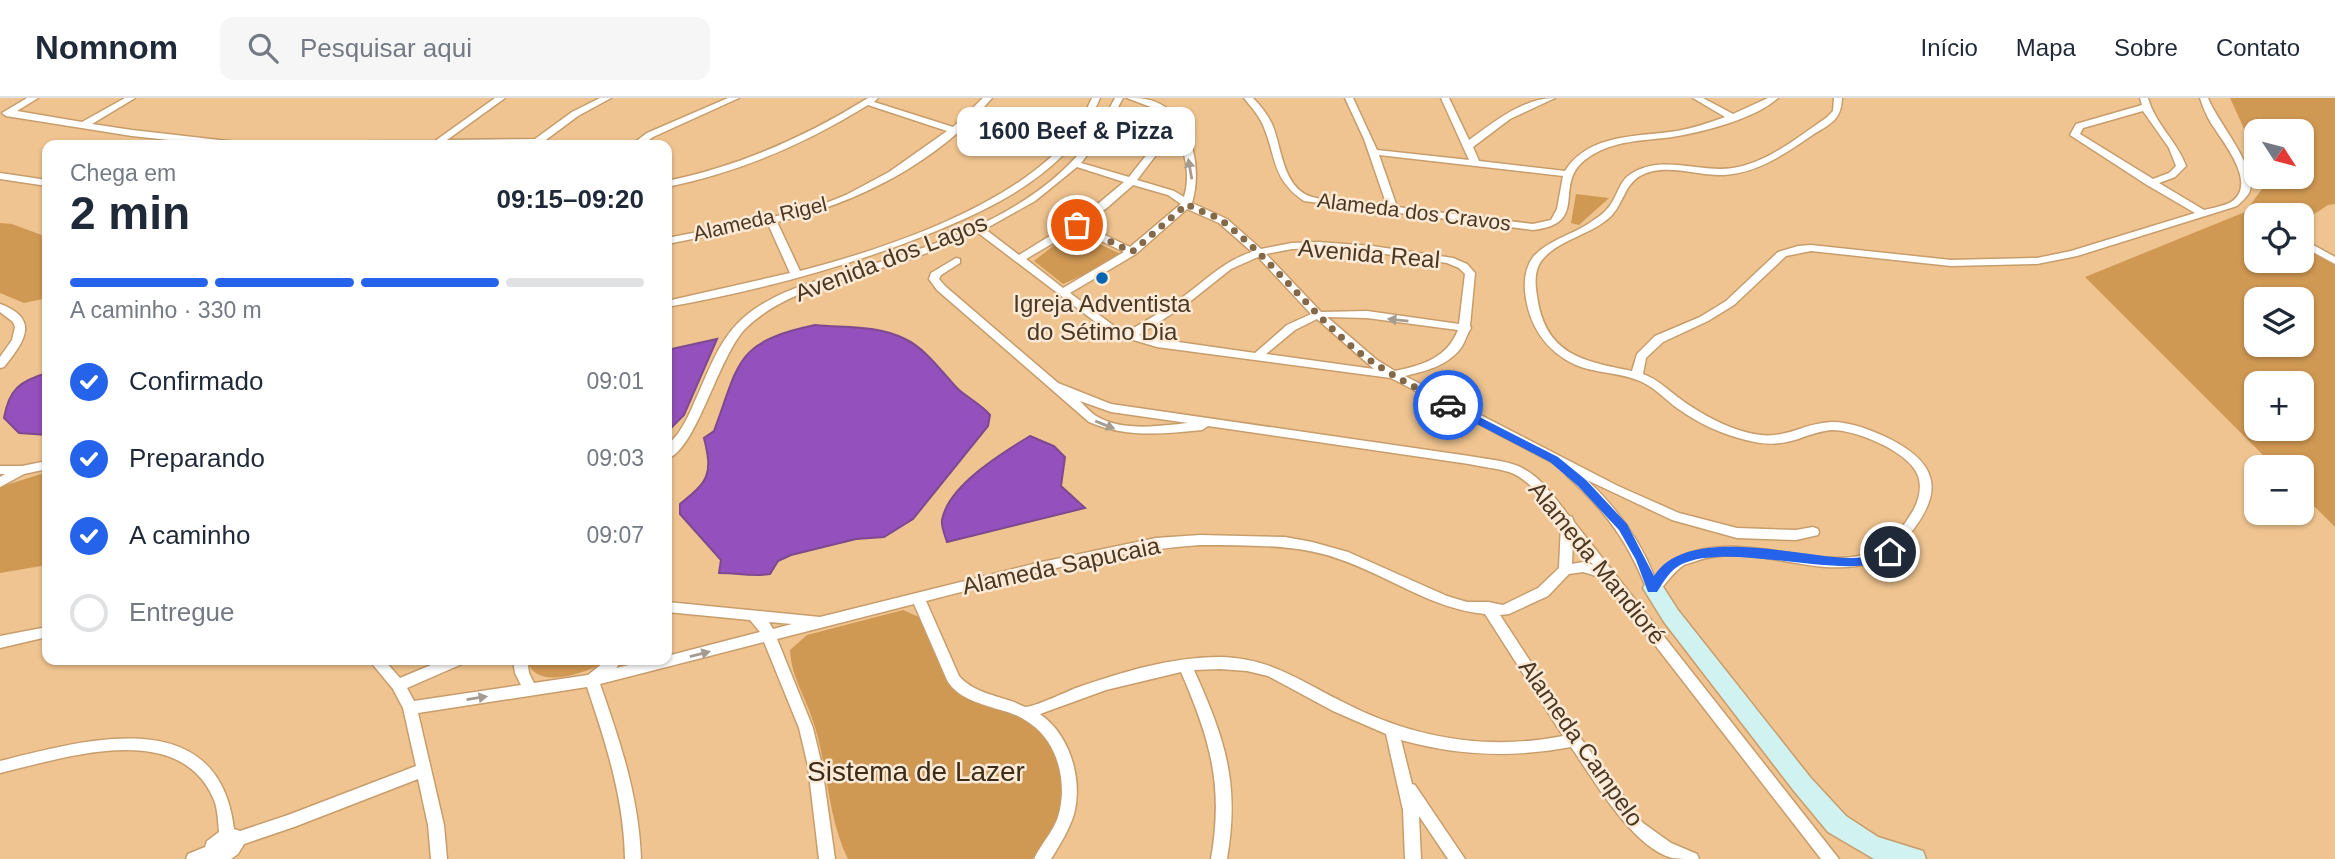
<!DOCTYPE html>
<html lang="pt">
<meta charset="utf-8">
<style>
body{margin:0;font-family:Arial,sans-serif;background:#f6f6f7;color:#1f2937;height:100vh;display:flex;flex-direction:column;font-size:26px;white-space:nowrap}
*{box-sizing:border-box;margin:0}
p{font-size:23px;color:#747a83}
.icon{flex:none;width:38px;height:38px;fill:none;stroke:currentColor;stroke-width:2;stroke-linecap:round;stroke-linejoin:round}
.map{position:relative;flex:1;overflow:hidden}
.panel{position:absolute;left:42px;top:42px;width:630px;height:525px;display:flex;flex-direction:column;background:#fff;border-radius:14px;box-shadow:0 2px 5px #0004}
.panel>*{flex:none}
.needle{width:46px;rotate:126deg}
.fabs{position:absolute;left:2244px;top:21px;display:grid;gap:14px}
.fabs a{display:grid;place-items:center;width:70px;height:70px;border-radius:14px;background:#fff;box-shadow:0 2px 5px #0004;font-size:35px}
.pin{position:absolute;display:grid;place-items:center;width:60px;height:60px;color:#fff;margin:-30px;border:4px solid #fff;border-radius:50%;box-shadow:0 2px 7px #0007}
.courier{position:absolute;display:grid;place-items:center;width:70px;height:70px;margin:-35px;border:5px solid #2563eb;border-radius:50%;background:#fff;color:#222;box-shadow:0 2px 9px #0007}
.bubble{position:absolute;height:49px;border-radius:14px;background:#fff;box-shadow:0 2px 5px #0004;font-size:23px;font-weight:600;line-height:49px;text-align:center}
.summary em{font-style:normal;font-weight:600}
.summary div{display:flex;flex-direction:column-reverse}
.summary{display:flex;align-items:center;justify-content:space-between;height:119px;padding:0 28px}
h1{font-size:46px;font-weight:600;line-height:52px}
.bar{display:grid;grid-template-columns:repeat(4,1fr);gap:10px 7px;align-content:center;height:84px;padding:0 28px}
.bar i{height:9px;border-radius:5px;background:#e0e1e3}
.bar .active{background:#2563eb}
.bar p{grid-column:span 4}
ol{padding:0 28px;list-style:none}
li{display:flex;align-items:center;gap:21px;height:77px}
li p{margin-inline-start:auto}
li .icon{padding:7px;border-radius:50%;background:#2563eb;color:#fff;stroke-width:4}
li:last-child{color:#747a83}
li i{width:38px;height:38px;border:4px solid #e0e1e3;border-radius:50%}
header{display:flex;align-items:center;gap:42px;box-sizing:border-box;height:98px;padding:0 35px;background:#fff;border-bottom:2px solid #e0e1e3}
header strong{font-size:33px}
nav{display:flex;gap:38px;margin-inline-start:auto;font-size:24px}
.search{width:490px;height:63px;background:#f6f6f7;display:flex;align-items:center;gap:18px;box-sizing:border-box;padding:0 24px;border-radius:14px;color:#747a83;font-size:26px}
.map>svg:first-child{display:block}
.green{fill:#cf9853;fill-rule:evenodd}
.water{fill:#9450bc;stroke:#7e498e;stroke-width:2}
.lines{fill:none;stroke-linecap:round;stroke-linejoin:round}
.street-casing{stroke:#c79d6b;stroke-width:3}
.secondary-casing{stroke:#c79d6b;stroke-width:3}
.street{fill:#fff;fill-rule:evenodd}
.secondary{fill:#d0f2f1;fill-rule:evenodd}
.oneway{fill:#a49c91}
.route{fill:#2563eb}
.done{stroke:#846949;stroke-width:7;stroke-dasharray:0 12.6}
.poi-dot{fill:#0564b1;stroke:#fcead6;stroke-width:2.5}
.labels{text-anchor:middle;stroke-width:5;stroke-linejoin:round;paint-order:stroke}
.far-street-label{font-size:21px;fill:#4a3823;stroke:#fcead6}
.street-label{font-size:24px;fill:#4a3823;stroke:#fcead6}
.poi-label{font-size:24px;fill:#4a3823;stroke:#fcead6}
.near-park-label{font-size:28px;fill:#3c2c18;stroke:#fcead6}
</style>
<header>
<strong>Nomnom</strong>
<div class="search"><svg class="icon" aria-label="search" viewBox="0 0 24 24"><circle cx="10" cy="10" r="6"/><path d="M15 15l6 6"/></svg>Pesquisar aqui</div>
<nav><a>Início</a><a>Mapa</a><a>Sobre</a><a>Contato</a></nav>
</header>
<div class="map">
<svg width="2335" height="761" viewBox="0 0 2335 761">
<rect width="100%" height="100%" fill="#efc490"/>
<path class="green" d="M2230,0h105v106l-7,1 -27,18v-8h-45v46h45v-21l34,25v262l-34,-34v-26h-26l-190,-190 160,-65 23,-31 -2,-4h35v-46h-45v24zM2256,201h45v46h-45zM2256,285h45v46h-45z
M1576,96l33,4 -30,27 -8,-2z
M0,125l12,1 35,13v61l-23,5 -24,-10z
M1072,133l53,25 -62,28 -29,-23z
M47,374v93l-47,8v-86z
M903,512l16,7 32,71 9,6c19,7 42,13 61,23 45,24 51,79 28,122 -4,7 -12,14 -17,20h-184c-20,-40 -20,-89 -33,-132 -7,-26 -24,-49 -25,-77l17,-15z
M527,562h84c-21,11 -76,33 -84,0z"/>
<path class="water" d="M815,227c30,3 63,0 90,14 20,9 37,33 52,49 10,10 23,15 33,27l-2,11 -75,93 -29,18 -28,2 -65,16 -13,6 -8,13c-19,3 -32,-1 -51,-1l2,-13 -41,-46v-10c29,-23 33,-30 24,-66l10,-7c26,-70 21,-89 101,-106z
M717,241l-33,76 -17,17v-82z
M47,275v62l-28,-2 -15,-15c5,-29 16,-37 43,-45z
M1030,338l24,10 11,11 -4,29 24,22 -138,34c-2,-7 -6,-15 -5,-22 6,-34 60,-67 88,-84z"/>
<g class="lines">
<defs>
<path id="street" d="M27,0h11l-21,13 65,11 43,-24h10l-43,26 40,6 105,12 5,3h-27l-83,-9 -126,-20 -4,-3z
M495,0h10l-58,42 88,-1 37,-27 28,-14h11l-33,18 -39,29h-248l5,-3 139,-1z
M728,0h11l-86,39 -11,8h-11l16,-12z
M868,0h10l-4,4 79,25 30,-29h9c-54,64 -134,105 -215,124l23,49c85,-22 214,-65 271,-135 9,-12 15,-25 21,-38h8c-9,21 -20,40 -37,57 -34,34 -78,56 -122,74 -89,37 -180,61 -274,78v-6l123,-28 -22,-49 -101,20v-6l99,-19 60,-16 20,-8 43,-23 58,-41 -79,-26c-63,39 -128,67 -201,82v-6c73,-15 138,-44 201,-83z
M1115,0h8l-19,35 -23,30 48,14 42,-53 -15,-15 -29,-11c11,0 22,0 33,6 33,17 42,65 32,99l35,16 34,30 31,-6 26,-1 54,4 81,12 14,6 8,9 -5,53 1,2c-4,6 -6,14 -10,20 -14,18 -35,23 -56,28l213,110 61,27 58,15 59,2 17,-3 5,2 1,3 -1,3 -22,5 -59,-2 -65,-18 -85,-40c30,28 53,60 68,98 7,-7 14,-16 22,-20 66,-33 145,20 203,-9 12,-6 27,-28 34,-40 6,-12 9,-27 1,-39 -13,-21 -60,-40 -83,-40 -12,1 -23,5 -34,9 -18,6 -34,6 -52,1 -25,-6 -48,-17 -69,-32 -11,-8 -21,-19 -33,-25 -21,-11 -47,-9 -68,-18 -31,-14 -48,-41 -51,-74 -1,-12 1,-24 8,-34 14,-16 38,-22 55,-33 9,-6 17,-11 23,-20 8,-12 9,-25 23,-32 31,-17 67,1 99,-4 34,-5 65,-31 93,-50l7,-7 1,-13h8c-1,24 -13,26 -31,38 -26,18 -54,37 -87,39 -27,1 -59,-13 -84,1 -16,9 -17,30 -31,42 -19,17 -51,22 -67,42 -8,10 -7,25 -5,36 8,59 46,65 95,75l5,-17 18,-18 45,-19 26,-16 52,-49 20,-6 13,-1 140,15 86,-2 34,-7 124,-38 -48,-28 -77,-50 6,-11 66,-19 -2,-7h8c7,26 29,43 38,68l-11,11 -16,6 45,27c8,-2 20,-4 27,-8 28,-18 -9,-61 -20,-79 -5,-8 -8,-16 -11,-25h8c9,24 52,72 41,95 -3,5 -8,9 -12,13l-160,50 -40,8 -86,2 -140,-15 -25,5 -52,49 -26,16 -45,21 -17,16 -3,16c16,6 26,17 40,27 20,14 42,26 66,32 37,9 51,-10 83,-11 19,0 39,8 56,16 57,28 54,60 15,104 -3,4 -7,9 -10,12 -6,4 -14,5 -20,8 -57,19 -117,-20 -174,-2 -4,2 -11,3 -15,5 -10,6 -18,19 -26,27h-10c-5,-12 -10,-24 -16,-35 -16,-32 -39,-57 -65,-81l-2,-3 2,-3 -176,-92 -234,-31 -47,-14 -133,-101c-29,14 -59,25 -90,34 -48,15 -104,26 -141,62 -28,28 -49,121 -79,131 0,-3 -1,-7 0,-10 1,-6 9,-12 12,-17 6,-9 11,-19 15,-29 13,-27 22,-57 43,-79 31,-32 79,-43 120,-55 77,-23 164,-51 220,-113 16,-17 27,-37 38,-58zM2143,13l26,37 7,18 -7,7 -16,6 -73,-45 3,-6zM1175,32c10,21 16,45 9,67l-10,-6 -37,-11zM1077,69l47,15 -37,31 -68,42 -34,-26 50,-28zM1133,87l35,10 13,9 -51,43 -46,-22 24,-18zM1187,111l32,14 33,29c-29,9 -48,30 -72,47 -17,12 -34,22 -52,32l-10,-2 -48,-36 66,-39zM1077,131l47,23 -61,36 -37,-29zM1318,150l54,4 75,11 12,5 6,6 -6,50 -92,-13 -46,1 -55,-58 26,-5zM1258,159l53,57 -24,11 -32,28 -98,-14 -18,-4 48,-31 44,-35zM1327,219l40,1 91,12c-11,28 -35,35 -63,41l-18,-11zM1317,221l57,50 -108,-15 29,-24z
M1244,0h9c8,8 14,16 19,26 10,23 10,64 40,73 21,6 52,6 75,9l-23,-67 -19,-41h8l24,52 92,10 -28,-62h8l20,42c25,-18 54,-42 86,-42l-45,21 -37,28 6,14 86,10c24,-38 73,-34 112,-40 16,-3 32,-8 48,-14l-32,-19h10l30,16 35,-16h10c-23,21 -75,34 -106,39 -29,4 -58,3 -83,20 -40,26 4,66 -56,73l-229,-29c-33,-23 -27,-43 -41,-76 -5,-11 -12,-18 -19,-27zM1379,57l184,21 -6,33 -6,11 -18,4 -136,-17z
M0,75l47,7v6l-47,-7z
M2306,143l29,16v7l-33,-18 -1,-2z
M956,160l4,1v4l-19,12 -2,4 6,7 113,97 53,21 358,52c16,3 34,4 49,10 23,10 36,31 51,50l3,1 2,5 265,337h-18l-218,-281 -20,-6 -14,2 -21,22 -39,18 -9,1 79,121 64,87 28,20 26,11 2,5c-9,0 -19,0 -27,-1 -40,-11 -78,-78 -101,-111 -58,11 -113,9 -170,-7l11,44 3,1 50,74h-17l-29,-43 2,43h-16l-2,-49 -17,-76 -53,-23 -65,-35 -21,-5 -27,-2 -26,1c31,69 46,113 33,189h-16c13,-74 -1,-120 -30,-187l-75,18 -66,24c30,21 43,65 34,100 -5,16 -14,31 -23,45h-17c7,-15 19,-27 24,-42 10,-32 1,-73 -27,-93 -10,-8 -22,-12 -34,-15 -18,-6 -40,-11 -50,-29l-33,-76 -137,35 36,89 9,38 13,93h-16l-11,-93 -9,-38 -35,-86 -164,42c20,57 39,113 41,175h-16c-1,-60 -19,-116 -38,-172l-169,26 26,112 3,34h-16l-3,-34 -10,-46 -124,48 -50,17 -6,10 -7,5h-45l2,-5 17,-7 2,-6 12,-9c-1,-10 -1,-22 -5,-32 -34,-82 -150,-42 -214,-27v-12c85,-21 219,-60 234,68l6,2 48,-16 128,-49 -13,-58 -10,-19 -24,-29h15l16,18 43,-18h21l-2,4 -55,24 7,13 107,-16 -6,-12 -2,-13h14l2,13 5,10 54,-8 19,-15h16l-7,8 34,-8h17v-4l93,-24 -10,-12 -83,-8v-10l153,15 217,-54 119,-25 44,-3 85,2 27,5 36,10 99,44 20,6h21l15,3 35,-17 21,-20 2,-44c-14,-19 -29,-44 -52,-52 -13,-4 -27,-5 -40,-8l-261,-38 -6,4c-40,4 -76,8 -113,-8l-152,-132 -8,-11 2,-6zM1080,303l31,11 77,11c-28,3 -66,9 -92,-7 -6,-4 -11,-10 -16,-15zM1573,441l20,26 -10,-3 -11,2zM1200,447c47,1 94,-2 139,14 50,17 93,50 146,55l78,122c-76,15 -151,2 -220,-34 -43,-21 -72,-44 -123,-45 -49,0 -98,15 -144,31 -10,4 -42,19 -50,19 -4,-1 -11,-5 -15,-6 -18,-6 -39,-10 -52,-25l-33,-75c90,-23 181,-50 274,-56zM769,524l23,2 -19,5z
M0,206c41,15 24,38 4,63l-4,1v-11l12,-17 3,-13 -2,-5 -13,-10z
M47,363v8l-23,5 -24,13v-10l5,-3h-5v-8h22z
M47,529v10l-47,11v-12z"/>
<path id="secondary" d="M1653,482l7,2 18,28 132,167 36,39 32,21 45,14 3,8h-52l-46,-27 -34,-41 -130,-169 -21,-34 3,-6z"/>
</defs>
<use href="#street" class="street-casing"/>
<use href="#secondary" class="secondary-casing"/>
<use href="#street" class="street"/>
<use href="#secondary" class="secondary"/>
</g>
<defs><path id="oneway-solid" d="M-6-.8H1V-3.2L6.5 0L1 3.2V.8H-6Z" transform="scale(1.75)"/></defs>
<g class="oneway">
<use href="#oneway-solid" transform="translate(1190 71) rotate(-100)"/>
<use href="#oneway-solid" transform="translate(1398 222) rotate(-174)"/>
<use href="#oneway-solid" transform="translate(1105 327) rotate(22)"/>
<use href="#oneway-solid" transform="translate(700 556) rotate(-14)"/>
<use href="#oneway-solid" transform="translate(477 600) rotate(-9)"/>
</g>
<path class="route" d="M1448,303l110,56 28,23 41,44 27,52c33,-52 145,-19 195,-18 16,1 27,-6 41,-11l6,5c-30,37 -161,-13 -214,12 -12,6 -18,17 -25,28h-9l-12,-32 -17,-30 -41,-44 -28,-24 -106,-55 -1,-2z"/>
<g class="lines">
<path class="done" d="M1077,127l55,27 55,-48c12,8 27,10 38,19 48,38 84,88 131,127 28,22 61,38 92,55"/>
</g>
<circle class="poi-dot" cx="1102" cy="180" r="7"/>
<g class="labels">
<g class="far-street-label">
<text transform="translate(1414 114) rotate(7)" y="7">Alameda dos Cravos</text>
<text transform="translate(760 121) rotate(-13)" y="7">Alameda Rigel</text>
</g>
<g class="street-label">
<text transform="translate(1369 156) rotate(5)" y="8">Avenida Real</text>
<text transform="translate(891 160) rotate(-21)" y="8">Avenida dos Lagos</text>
<text transform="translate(1597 465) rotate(51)" y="8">Alameda Mandioré</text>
<text transform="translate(1061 468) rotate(-12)" y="8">Alameda Sapucaia</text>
<text transform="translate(1581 645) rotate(55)" y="8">Alameda Campelo</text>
</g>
<g class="poi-label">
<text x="1102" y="214">Igreja Adventista<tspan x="1102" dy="28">do Sétimo Dia</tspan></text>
</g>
<g class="near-park-label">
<text x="916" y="683">Sistema de Lazer</text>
</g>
</g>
</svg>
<div class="fabs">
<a><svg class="needle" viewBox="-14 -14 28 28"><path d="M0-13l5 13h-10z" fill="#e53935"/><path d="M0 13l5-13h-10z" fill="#747a83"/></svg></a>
<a><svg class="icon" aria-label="locate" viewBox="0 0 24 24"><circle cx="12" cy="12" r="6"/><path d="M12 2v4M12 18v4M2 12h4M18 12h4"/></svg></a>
<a><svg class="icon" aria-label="layers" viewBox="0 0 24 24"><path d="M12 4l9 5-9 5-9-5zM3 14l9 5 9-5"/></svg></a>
<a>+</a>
<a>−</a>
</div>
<div class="pin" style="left:1077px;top:127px;background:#ea580c"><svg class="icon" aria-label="bag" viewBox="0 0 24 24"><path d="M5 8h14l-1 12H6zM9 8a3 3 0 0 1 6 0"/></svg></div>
<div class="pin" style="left:1890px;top:454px;background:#1f2937"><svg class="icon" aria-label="home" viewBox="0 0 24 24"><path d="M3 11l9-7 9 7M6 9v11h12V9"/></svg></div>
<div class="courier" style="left:1448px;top:307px"><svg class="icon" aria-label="car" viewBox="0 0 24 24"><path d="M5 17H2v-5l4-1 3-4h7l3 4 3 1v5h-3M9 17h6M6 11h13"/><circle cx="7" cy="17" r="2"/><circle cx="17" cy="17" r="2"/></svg></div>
<div class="bubble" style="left:957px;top:9px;width:238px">1600 Beef &amp; Pizza</div>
<section class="panel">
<div class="summary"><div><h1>2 min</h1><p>Chega em</p></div><em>09:15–09:20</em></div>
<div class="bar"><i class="active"></i><i class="active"></i><i class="active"></i><i></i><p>A caminho · 330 m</p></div>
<ol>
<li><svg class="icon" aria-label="check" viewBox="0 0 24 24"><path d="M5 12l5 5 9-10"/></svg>Confirmado<p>09:01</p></li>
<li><svg class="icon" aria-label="check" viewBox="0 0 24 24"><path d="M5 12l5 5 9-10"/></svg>Preparando<p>09:03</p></li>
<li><svg class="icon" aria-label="check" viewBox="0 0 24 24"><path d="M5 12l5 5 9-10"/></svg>A caminho<p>09:07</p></li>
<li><i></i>Entregue</li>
</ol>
</section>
</div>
